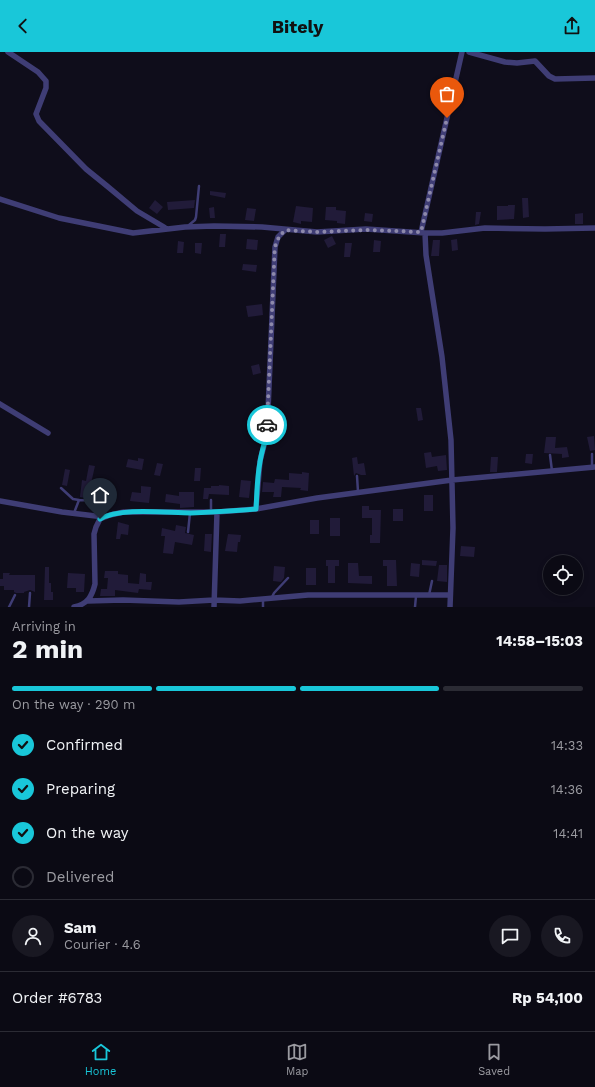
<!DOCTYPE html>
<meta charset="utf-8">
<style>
body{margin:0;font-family:"Work Sans",sans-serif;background:#191822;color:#f1f3f6;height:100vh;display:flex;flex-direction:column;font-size:15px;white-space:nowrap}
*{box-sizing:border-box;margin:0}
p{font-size:13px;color:#9a9aa0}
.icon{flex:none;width:22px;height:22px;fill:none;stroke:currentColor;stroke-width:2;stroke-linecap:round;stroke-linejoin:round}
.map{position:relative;height:555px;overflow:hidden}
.details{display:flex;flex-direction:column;background:#0b0a14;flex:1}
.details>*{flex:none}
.buttons{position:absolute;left:543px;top:503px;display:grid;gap:8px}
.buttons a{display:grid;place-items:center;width:40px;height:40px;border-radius:50%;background:#0b0a14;box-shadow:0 2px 6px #0003,0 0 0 1px #2b2b34;font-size:20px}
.pin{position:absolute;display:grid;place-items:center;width:34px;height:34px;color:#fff;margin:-41px -17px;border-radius:50% 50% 50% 0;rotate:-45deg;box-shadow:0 0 4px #0007}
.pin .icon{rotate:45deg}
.courier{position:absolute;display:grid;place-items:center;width:40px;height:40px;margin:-20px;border:3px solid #19c7d9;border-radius:50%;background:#fff;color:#222;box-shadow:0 1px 5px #0007}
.head em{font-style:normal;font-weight:700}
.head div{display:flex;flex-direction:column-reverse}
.head{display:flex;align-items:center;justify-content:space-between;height:68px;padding:0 12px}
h1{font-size:26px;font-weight:700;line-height:30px}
.bar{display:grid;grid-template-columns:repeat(4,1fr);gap:6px 4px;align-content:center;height:48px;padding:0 12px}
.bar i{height:5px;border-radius:3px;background:#2b2b34}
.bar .selected{background:#19c7d9}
.bar p{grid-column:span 4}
.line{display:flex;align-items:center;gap:10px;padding:0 12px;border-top:1px solid #2b2b34}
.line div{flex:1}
.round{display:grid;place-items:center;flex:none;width:42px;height:42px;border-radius:21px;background:#191822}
ol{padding:0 12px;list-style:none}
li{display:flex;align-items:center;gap:12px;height:44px}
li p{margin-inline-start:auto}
li .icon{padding:4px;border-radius:50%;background:#19c7d9;color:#111;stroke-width:4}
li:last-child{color:#9a9aa0}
li i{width:22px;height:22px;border:2px solid #2b2b34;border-radius:50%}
header{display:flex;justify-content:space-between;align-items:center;height:52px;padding:0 12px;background:#19c7d9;color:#111;font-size:18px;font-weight:700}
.tabs{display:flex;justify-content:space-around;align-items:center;height:56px;border-top:1px solid #2b2b34;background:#0b0a14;font-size:11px;color:#9a9aa0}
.tabs a{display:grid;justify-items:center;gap:2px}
.tabs .selected{color:#19c7d9}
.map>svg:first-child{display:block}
.building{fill:#211b39}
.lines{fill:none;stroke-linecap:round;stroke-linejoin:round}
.service{stroke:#3f3d75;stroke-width:2.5}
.minor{stroke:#3f3d75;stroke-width:5.5}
.done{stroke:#8d89ab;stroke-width:4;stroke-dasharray:0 7.2}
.route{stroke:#19c7d9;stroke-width:5}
</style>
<header><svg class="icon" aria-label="back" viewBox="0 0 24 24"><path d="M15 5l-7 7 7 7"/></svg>Bitely<svg class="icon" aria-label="share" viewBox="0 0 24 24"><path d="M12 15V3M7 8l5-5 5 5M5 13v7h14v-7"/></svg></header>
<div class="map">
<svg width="595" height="555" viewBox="0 0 595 555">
<rect width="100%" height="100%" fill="#0f0d1b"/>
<path class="building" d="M210,139l16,2 -1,5 -15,-3z
M522,146h6l1,19 -6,1z
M155,148l8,7 -6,7 -8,-6z
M195,148l-1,8 -26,2 -1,-8z
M508,153h7l-1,14 -17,1v-14h11z
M296,154l17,2 -1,14 -11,-1v3l-8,-2z
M214,155l1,11h-5l-1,-10z
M326,155h10v3l10,1 -1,13 -8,-1v-2l-12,-1z
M247,156l9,1 -2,12 -9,-1z
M476,160h5l-2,12 -4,1z
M365,161l8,1 -1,8 -8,-1z
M583,161v11h-8v-10z
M220,182h6l-1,13h-6z
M332,184l4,8 -8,4 -4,-8z
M247,187l11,1 -1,10 -11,-1z
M457,187l1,11 -6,1 -1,-11z
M374,188l7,1 -1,11h-7z
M433,188h7l-1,16h-8z
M178,189l6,1 -1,11h-6z
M195,191h7l-1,11 -6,-1z
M345,191h7l-2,14h-6z
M243,212l14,1 -1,7 -14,-2z
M262,252l1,11 -15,2 -2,-11z
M259,312l2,9 -8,2 -2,-9z
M416,356h5l2,12 -5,1z
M594,384l1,14 -5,1 -3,-14z
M546,385h10l-1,11 12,-1 2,10 -7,1v-4l-18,-1z
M431,400l1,5 14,-2 1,15 -9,1 -1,-5 -11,2 -2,-15z
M526,402h7l-1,10 -7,-1z
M357,405l1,7 6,-1 2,12h-5l-5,-2 -2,3 -2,-18z
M491,405h7l-1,15h-7z
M138,406l6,1 -2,11 -16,-3 2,-8 10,2z
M157,411l6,1 -3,12 -6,-1z
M89,413l6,1 -5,22h-2l-2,10 -6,-1 2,-17 4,1z
M195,416h6l-1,13h-6z
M65,417l5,1 -3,16 -5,-1z
M302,420l7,1 -1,18 -8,-1 1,-2 -19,-1 -1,10h-8l1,-5h-12l1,-10 11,1 1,-4 14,1v-7l13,1z
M241,428l10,1 -2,17 -10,-1z
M102,432l6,1 -2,15 -7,-2z
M219,433l10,1v9l-20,-1 -1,5h-5l1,-11h7v-2h8z
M141,434l10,1 -2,16 -19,-2 2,-9 9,1z
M179,440h15v15l-14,1v-4l-15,-2 1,-8 13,2z
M424,443h9v16h-9z
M362,454h7v4h12l-1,33h-10v-8h2v-17h-10z
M393,457h10v12h-10z
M330,466h10v18h-10z
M310,468h9v14h-9z
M118,470l11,3 -1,10 -7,-1 -1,5h-4z
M176,473l10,2 -1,6 9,2 -2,10 -17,-3 -2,12 -10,-1 2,-17h-4l1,-8 13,3z
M205,482h7l-1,18 -7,-1z
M228,482l13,1 -1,7h-2l-1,10 -12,-1z
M461,494l14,1 -1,10 -14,-1z
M326,508h13v6h-4v17h-7v-17h-2z
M383,508h13l1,26h-10v-20h-4z
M422,508l15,1 -1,5 -14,-1z
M348,511h10l1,13h13v8l-24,-1z
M411,511l9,1 -1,13 -9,-1z
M439,513h8v17l-10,-1z
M274,514l11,1 -1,11 -3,4 -8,-1z
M45,515h4v16h2v9h2v8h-9z
M306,516h10v17h-10z
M105,519h13v3l10,1v8l11,1 1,-11 6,1v8h6l-1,8 -12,-1 -1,4 -23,-3v6h-15l1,-7h6l1,-11h-4z
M3,521h7l-1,2h26v17l-5,-2 -6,2v1h-8l-2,-1v-2h-10v-4h-4v-7h3z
M68,521l17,1 -1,18h-8v-4h-9z"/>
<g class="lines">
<path class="service" d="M189,173l6,-5 1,-3 3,-31
M592,402v13
M550,403l2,16
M357,424l1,16
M61,436l12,11 6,1 24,1
M211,460v-12
M74,461l5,-13
M188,480l2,-19
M429,543l3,-14
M272,545l2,-4 14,-15
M9,555l6,-12
M29,555l1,-14
M263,555v-7
M415,555l1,-11"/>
<path class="minor" d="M8,0l30,20 8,9v7l-10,26 3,7 47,48 21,17 30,25 27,16 2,2
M469,0l36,10 12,1 18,-2 14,15 6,3 40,-1
M0,147l59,19 74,15 52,-6 29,-1 48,1 55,5 49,-3 59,4h17l43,-5 60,1 50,-1
M421,180l41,-180
M425,181l1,22 16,102 9,83 2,88 -3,79
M0,352l48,29
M0,449l62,11 42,5
M256,457l4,-48 7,-27 8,-187 3,-10 7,-7
M88,549l35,-1 56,2 35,-2 26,1 68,-6h142
M74,555c14,-3 18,-11 21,-23l-1,-50 2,-7 4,-8 10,-4 14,-3h93l39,-3 61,-11 135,-18 143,-13
M214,555l3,-95"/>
</g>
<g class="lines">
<path class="done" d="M267,373l7,-160c1,-17 -1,-22 11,-35l31,2 50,-2 55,2 26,-114"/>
<path class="route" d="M100,467c20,-12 67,-6 91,-6 22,-1 43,-2 65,-4 1,-16 1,-32 4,-47 2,-14 7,-23 7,-37"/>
</g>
</svg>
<div class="buttons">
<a><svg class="icon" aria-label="locate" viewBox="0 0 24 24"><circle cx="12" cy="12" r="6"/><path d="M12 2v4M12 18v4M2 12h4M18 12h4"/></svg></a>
</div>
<div class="pin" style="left:447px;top:66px;background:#ea580c"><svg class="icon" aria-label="bag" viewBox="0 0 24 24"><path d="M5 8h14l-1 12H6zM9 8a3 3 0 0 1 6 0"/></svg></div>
<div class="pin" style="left:100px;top:467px;background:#1f2937"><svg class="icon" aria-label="home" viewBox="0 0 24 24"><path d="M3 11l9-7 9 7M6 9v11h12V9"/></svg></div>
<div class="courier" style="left:267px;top:373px"><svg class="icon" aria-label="car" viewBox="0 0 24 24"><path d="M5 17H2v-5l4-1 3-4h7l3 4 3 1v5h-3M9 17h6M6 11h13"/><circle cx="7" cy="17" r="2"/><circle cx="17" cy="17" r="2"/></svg></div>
</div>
<section class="details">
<div class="head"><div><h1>2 min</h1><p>Arriving in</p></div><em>14:58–15:03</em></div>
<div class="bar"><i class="selected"></i><i class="selected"></i><i class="selected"></i><i></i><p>On the way · 290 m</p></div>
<ol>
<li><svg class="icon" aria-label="check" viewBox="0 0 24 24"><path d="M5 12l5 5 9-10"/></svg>Confirmed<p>14:33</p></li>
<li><svg class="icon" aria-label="check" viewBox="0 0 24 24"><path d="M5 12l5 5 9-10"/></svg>Preparing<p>14:36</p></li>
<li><svg class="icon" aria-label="check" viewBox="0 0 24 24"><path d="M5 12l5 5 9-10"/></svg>On the way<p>14:41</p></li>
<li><i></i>Delivered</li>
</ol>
<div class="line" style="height:72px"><a class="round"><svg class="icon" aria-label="person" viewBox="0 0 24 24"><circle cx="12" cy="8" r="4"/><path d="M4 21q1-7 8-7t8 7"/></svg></a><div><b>Sam</b><p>Courier · 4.6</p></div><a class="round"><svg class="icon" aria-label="chat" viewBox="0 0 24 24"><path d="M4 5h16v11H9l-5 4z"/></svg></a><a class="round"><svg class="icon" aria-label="phone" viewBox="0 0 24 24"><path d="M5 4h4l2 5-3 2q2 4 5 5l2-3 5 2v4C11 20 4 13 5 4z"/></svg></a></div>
<div class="line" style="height:52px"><div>Order #6783</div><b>Rp 54,100</b></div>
</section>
<nav class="tabs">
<a class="selected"><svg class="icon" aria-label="home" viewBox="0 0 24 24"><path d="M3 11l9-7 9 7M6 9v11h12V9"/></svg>Home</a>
<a><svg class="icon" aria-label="map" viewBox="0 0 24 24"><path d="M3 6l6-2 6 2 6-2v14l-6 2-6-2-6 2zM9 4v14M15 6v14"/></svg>Map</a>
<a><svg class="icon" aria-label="saved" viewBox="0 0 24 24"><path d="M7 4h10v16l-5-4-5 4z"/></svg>Saved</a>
</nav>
